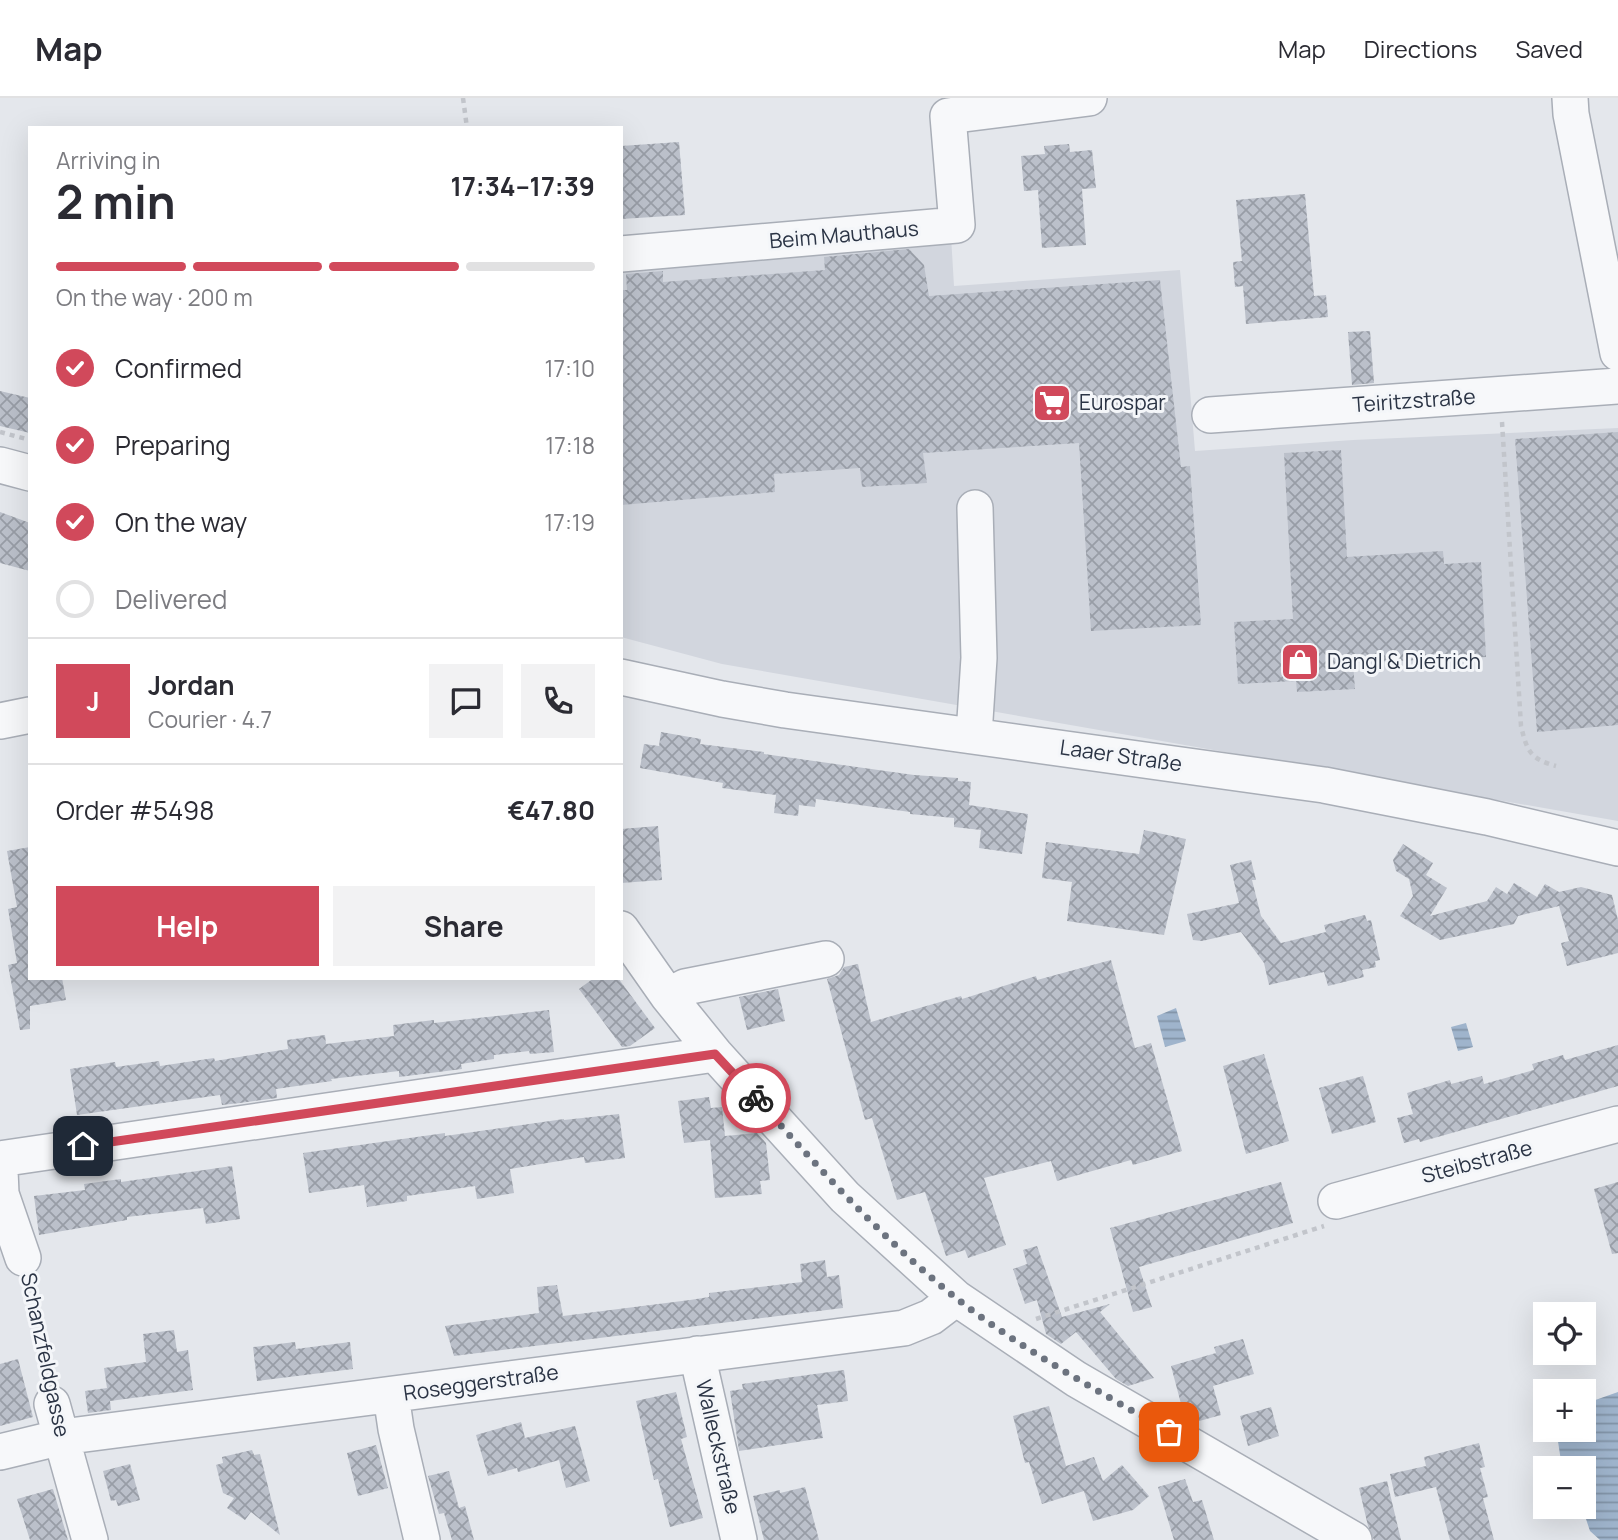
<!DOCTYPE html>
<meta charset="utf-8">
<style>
body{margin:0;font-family:Manrope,sans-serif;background:#f2f2f3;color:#2b2b33;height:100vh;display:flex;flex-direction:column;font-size:26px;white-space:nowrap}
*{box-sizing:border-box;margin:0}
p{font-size:23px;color:#7c7c81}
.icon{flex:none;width:38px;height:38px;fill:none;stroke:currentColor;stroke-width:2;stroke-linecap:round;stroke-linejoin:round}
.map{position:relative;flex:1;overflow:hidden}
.sheet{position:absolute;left:28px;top:28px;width:595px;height:854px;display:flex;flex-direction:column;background:#fff;border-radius:0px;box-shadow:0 7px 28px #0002}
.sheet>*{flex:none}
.tools{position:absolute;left:1533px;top:1204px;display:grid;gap:14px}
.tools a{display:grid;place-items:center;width:63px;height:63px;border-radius:0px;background:#fff;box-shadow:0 7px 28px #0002;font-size:35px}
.pin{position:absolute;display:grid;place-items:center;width:60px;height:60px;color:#fff;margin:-30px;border-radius:14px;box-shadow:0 4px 10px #0006}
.courier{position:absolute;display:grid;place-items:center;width:70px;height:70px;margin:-35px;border:5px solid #d1495b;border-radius:50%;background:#fff;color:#222;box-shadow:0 2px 9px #0007}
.summary em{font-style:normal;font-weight:700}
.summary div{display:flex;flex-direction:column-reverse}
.summary{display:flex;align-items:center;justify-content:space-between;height:119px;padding:0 28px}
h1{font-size:46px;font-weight:700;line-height:52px}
.bar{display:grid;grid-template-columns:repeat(4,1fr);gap:10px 7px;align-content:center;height:84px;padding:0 28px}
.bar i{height:9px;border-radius:5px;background:#e1e1e2}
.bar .current{background:#d1495b}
.bar p{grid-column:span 4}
.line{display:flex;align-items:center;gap:18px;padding:0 28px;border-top:2px solid #e1e1e2}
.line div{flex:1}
.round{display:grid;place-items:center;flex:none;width:74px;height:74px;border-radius:0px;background:#f2f2f3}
ol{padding:0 28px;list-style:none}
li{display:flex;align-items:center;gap:21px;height:77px}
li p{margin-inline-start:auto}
li .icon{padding:7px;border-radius:50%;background:#d1495b;color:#fff;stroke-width:4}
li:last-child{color:#7c7c81}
li i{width:38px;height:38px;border:4px solid #e1e1e2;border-radius:50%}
.primary-button{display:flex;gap:14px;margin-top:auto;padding:14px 28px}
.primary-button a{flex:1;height:80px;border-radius:0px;background:#d1495b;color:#fff;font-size:28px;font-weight:700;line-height:80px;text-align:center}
.primary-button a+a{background:#f2f2f3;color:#2b2b33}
header{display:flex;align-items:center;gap:42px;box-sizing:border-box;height:98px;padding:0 35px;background:#fff;border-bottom:2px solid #e1e1e2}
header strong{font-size:33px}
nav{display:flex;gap:38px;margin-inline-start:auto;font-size:24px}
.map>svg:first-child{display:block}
.built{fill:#d2d6de}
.water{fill:url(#water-rules)}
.building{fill:url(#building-cross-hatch)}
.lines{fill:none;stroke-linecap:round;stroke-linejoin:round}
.minor-casing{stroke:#a9aeb7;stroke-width:38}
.path{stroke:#c2c5cb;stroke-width:4.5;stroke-dasharray:5 5;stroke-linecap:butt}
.minor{stroke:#f7f8fa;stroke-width:35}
.done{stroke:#6c737f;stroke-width:7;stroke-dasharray:0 12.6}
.route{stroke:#d1495b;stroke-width:9}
.labels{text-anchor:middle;stroke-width:6;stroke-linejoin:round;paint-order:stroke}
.street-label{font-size:21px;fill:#2b3445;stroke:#f4f6f9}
.poi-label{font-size:21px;fill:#2b3445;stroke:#f4f6f9;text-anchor:start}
</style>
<header>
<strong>Map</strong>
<nav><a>Map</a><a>Directions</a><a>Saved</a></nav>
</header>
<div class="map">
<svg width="1618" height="1442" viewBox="0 0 1618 1442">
<defs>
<pattern id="water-rules" width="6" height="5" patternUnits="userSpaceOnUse" patternTransform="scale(1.75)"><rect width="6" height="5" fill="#9fb4cc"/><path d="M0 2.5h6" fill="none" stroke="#8293a7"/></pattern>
<pattern id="building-cross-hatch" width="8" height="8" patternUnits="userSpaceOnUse" patternTransform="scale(1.75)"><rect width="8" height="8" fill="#bbc0ca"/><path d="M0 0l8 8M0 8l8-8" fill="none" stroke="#989da6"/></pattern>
</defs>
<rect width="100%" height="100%" fill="#e4e7ec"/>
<path class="built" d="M950,121l4,67 226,-16 15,181 158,-11 265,-12v393l-896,-157 -101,-27v-396z"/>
<path class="water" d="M1176,910l10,33 -21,6 -8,-31z
M1466,925l7,24 -15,4 -7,-24z
M1618,1294v148h-18l-10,-9 -8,-24h2v-39h-19l-4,-7 -4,-26 4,-5h23v-26z"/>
<path class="building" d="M679,44l6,73 -64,4v-73z
M1069,46l1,8 22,-2 4,38 -14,1 4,56 -44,3 -4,-58 -14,1 -3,-35 24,-2 -1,-8z
M1305,96l9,102 12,-1 2,22 -82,7 -3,-38 -8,1 -2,-25 9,-1 -6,-61z
M909,151l15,16 5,31 231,-16 21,187 9,-1 11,159 -110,6 -12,-188 -156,10 4,30 -65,4 -2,-19 -86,6 1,18 -154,13v-215h6l-1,-16 37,-3v11l162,-12 -1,-13z
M1370,233l4,52 -22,2 -4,-53z
M0,293l30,7v35l-30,-7z
M1618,334v293l-81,7 -22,-293z
M1341,352l6,107 96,-6 1,13 37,-2 5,95 -133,6 2,26 -58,3 -1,-11 -58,3 -4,-62 59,-3 -9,-166z
M0,414l30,11v48l-30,-8z
M661,634l40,7 -1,5 64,8v2l150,21 44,3v3l13,1 -2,23 59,9 -6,40 -43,-6 2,-18 -27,-3v-9l-44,-4v-2l-94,-13 -1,8 -16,-2 -1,11 -24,-3 2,-18 -54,-7 1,-5 -83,-15 4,-24 15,2z
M658,728l4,54 -41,3v-54z
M1144,732l42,9 -22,96 -97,-14 5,-39 -30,-4 4,-36 93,12z
M1403,746l30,19 -7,12 21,13 -17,28 57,-15 9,-14 11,7 7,-11 23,14 8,-13 14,8 22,-5 31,8 6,25v33l-51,13 -6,-23 8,-2 -10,-35 -41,10 -4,8 -74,16 -40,-24 13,-20 -4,-17 -13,-8 -3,-11z
M30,749v131h32l4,22 -36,6v23l-10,1 -12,-65 9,-2 -9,-54 9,-2 -10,-56z
M1251,762l5,20h-4l9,36 20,27 45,-11 -2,-7 41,-10 2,6 4,-1 9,40 -5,1 1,6 -14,3 2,7 -36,9 -4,-14 -55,13 -5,-22 -23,-31 -39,9 -9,-1 -6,-26 52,-11 -9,-38z
M1111,862l24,88 16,-5 31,108 -49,14 -2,-5 -74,21 -6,-20 -67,17 22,67 -38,13 -3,-8 -19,6 -21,-64 -28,8 -25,-82 -7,2 -38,-141 12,-4 5,-8 14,-3 13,58 90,-26 1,3 74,-23 1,4z
M594,880h24l37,50 -25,18 -8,1 -43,-58z
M778,891l7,32 -38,9 -8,-33z
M549,912l5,42 -24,2 -1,-3 -35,4v4l-33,5 1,5 -63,8v-6l-68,8 1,2 -56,8 1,9 -37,5 -18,2 -2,-10 -143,20 -7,-46 45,-7 1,5 43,-6 1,5 54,-8 1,3 73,-12 -1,-9 38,-5 1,9 68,-8 -1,-11 41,-5v3z
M1618,947v41l-198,56 -1,-3 -15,4 -7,-25 16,-4 -6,-21 43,-13 1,4 31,-8 2,8 50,-14 -2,-6 31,-9 2,5z
M1264,956l25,87 -43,13 -23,-88z
M1363,978l13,46 -44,12 -13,-46z
M709,999l2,11 11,-1 3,29 32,-3 9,10 4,37 -10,1 2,13 -47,4 -5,-58 -26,3 -6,-42z
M619,1016l6,44 -40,5 -1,-6 -74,12 4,24 -37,6 -2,-13 -68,10v5l-40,6 -3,-22 -55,8 -6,-40 142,-20v3l119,-17v1z
M232,1068l8,53 -34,5 -3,-16 -76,9v3l-88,15 -5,-39 51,-6 -1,-6 37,-5v3z
M1281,1084l12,41 -154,44 13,40 -19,5 -23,-84z
M1618,1084v71l-6,1 -18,-65z
M1037,1148l25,71 48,-13 -10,8 54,66 -26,8 -12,-7 -40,-47 -15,12 -15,-10 -9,-34 -12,4 -12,-35 14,-5 -4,-14z
M825,1162l2,17 12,-2 4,33 -389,48 -9,-30 94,-13 -2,-26 20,-2 6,31 127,-16 19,-3v-4l93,-11 -2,-18z
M174,1232l3,22 11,-2 5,40 -83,11 1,9 -23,3 -3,-22 22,-3 -3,-20 42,-6 -3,-28z
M1243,1241l11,35 -41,12 8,29 -29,8 -7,-4 -14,-53 45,-13 -2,-6z
M295,1244l1,7 54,-7 3,27 -96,12 -4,-34z
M18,1261l15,58 -33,9v-62z
M844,1272l4,31 -31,4 6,33 -84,13 -9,-60 13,-2 -1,-5z
M676,1294l11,45 -6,2 22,79 -33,9 -12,-48 -4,1 -18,-79z
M1049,1308l17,60 28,-9 9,24 19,-16 27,31 -16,14 -40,11 -9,-30 -42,13 -13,-42 -4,1 -12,-47z
M1271,1309l8,29 -31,10 -8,-30z
M521,1324l4,16 50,-12 15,55 -24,7 -7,-28 -41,12 -1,-4 -29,8 -12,-41z
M1479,1345l6,24 -5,1 8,29 -5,1 11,42h-44l-14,-53 -41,10 -5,-23 36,-8 -2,-9z
M376,1347l12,43 -30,8 -11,-43z
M252,1352l2,5 6,-1 20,81 -29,-23 -6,8 -18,-12 7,-10 -11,-5 -7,-28 7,-2 -1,-6z
M130,1366l10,36 -22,6 -2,-6 -5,1 -8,-30z
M449,1373l10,37 6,-2 9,34h-22l-8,-27 -5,1 -11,-38z
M1185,1381l8,23 9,-2 12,40h-40l-16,-53z
M1387,1383l14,59h-27l-6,-14 -9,-38z
M805,1389l14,53h-55l-11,-44 27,-6v3z
M53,1391l15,51h-38l-13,-41z"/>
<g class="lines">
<defs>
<path id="minor" d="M1570,0l1,16 47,239
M621,156l336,-29 -9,-109 141,-18
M1210,317l408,-29
M0,367l30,8
M621,579l101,22 63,11 539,75 163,32 131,31
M0,623l30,-6
M974,637l5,-77 -4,-150
M621,831l47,67 47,58 130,143 111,101 120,81 278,161
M668,898l17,-9 141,-28
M0,1061l715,-105
M0,1072l1,24 22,64
M1336,1103l282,-77
M697,1256l42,186
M391,1297l5,34 26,111
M52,1306l38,136
M0,1354l62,-15 842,-109 27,-11 25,-19"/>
</defs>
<use href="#minor" class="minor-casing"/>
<path class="path" d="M463,0l4,30
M1502,324l19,304c6,25 9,33 35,40
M0,334l30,8
M30,1188l12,44v28l4,19
M1036,1221l288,-93"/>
<use href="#minor" class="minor"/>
</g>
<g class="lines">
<path class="done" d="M756,1000c63,70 126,141 200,200 66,52 141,92 213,134"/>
<path class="route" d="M83,1048l632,-92 41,44"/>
</g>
<defs>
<symbol id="supermarket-square" viewBox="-11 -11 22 22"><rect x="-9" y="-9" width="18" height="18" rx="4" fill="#d1495b" stroke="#f4f6f9"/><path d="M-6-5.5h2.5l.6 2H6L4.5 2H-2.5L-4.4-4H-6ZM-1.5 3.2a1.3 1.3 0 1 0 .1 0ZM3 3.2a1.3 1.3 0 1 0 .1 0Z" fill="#fff"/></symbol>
<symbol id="shop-square" viewBox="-11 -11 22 22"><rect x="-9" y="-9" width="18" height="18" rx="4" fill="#d1495b" stroke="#f4f6f9"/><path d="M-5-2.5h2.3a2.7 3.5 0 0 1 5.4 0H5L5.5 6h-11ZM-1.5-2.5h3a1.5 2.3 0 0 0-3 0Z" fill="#fff"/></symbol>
</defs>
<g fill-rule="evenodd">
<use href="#supermarket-square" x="1030" y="283" width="44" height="44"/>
<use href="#shop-square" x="1278" y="542" width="44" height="44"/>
</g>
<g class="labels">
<g class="street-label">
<text transform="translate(844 137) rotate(-5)" y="7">Beim Mauthaus</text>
<text transform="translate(1414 303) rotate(-4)" y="7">Teiritzstraße</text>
<text transform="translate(1121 658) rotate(8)" y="7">Laaer Straße</text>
<text transform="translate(1477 1064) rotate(-15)" y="7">Steibstraße</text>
<text transform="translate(45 1257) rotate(78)" y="7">Schanzfeldgasse</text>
<text transform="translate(481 1285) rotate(-8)" y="7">Roseggerstraße</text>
<text transform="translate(718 1349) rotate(77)" y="7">Walleckstraße</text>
</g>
<g class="poi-label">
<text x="1079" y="312">Eurospar</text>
<text x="1327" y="571">Dangl &amp; Dietrich</text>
</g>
</g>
</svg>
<div class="tools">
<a><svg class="icon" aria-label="locate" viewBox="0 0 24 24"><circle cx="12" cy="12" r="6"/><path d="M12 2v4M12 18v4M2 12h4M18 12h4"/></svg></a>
<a>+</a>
<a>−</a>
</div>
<div class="pin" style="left:1169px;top:1334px;background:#ea580c"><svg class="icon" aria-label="bag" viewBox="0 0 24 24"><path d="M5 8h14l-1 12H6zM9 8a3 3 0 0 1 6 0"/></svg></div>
<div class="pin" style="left:83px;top:1048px;background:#1f2937"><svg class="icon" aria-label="home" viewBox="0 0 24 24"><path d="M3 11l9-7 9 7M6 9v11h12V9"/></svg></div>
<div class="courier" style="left:756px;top:1000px"><svg class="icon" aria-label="bike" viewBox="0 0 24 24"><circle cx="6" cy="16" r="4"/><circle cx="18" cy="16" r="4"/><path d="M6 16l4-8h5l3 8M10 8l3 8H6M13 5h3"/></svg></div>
<section class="sheet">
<div class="summary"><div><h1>2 min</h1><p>Arriving in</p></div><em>17:34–17:39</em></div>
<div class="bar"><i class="current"></i><i class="current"></i><i class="current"></i><i></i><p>On the way · 200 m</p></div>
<ol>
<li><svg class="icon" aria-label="check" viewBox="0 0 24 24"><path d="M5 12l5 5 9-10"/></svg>Confirmed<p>17:10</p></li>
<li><svg class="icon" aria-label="check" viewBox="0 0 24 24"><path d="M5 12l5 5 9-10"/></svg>Preparing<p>17:18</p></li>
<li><svg class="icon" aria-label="check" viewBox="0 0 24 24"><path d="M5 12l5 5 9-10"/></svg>On the way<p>17:19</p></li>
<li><i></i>Delivered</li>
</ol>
<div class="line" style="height:126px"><b class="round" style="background:#d1495b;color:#fff">J</b><div><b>Jordan</b><p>Courier · 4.7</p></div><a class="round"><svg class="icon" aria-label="chat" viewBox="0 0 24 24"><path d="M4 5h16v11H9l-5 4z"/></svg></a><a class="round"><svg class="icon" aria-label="phone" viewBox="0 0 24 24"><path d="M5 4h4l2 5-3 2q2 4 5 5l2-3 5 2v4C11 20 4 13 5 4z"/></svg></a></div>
<div class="line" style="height:91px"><div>Order #5498</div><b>€47.80</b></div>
<div class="primary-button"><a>Help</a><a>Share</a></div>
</section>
</div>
